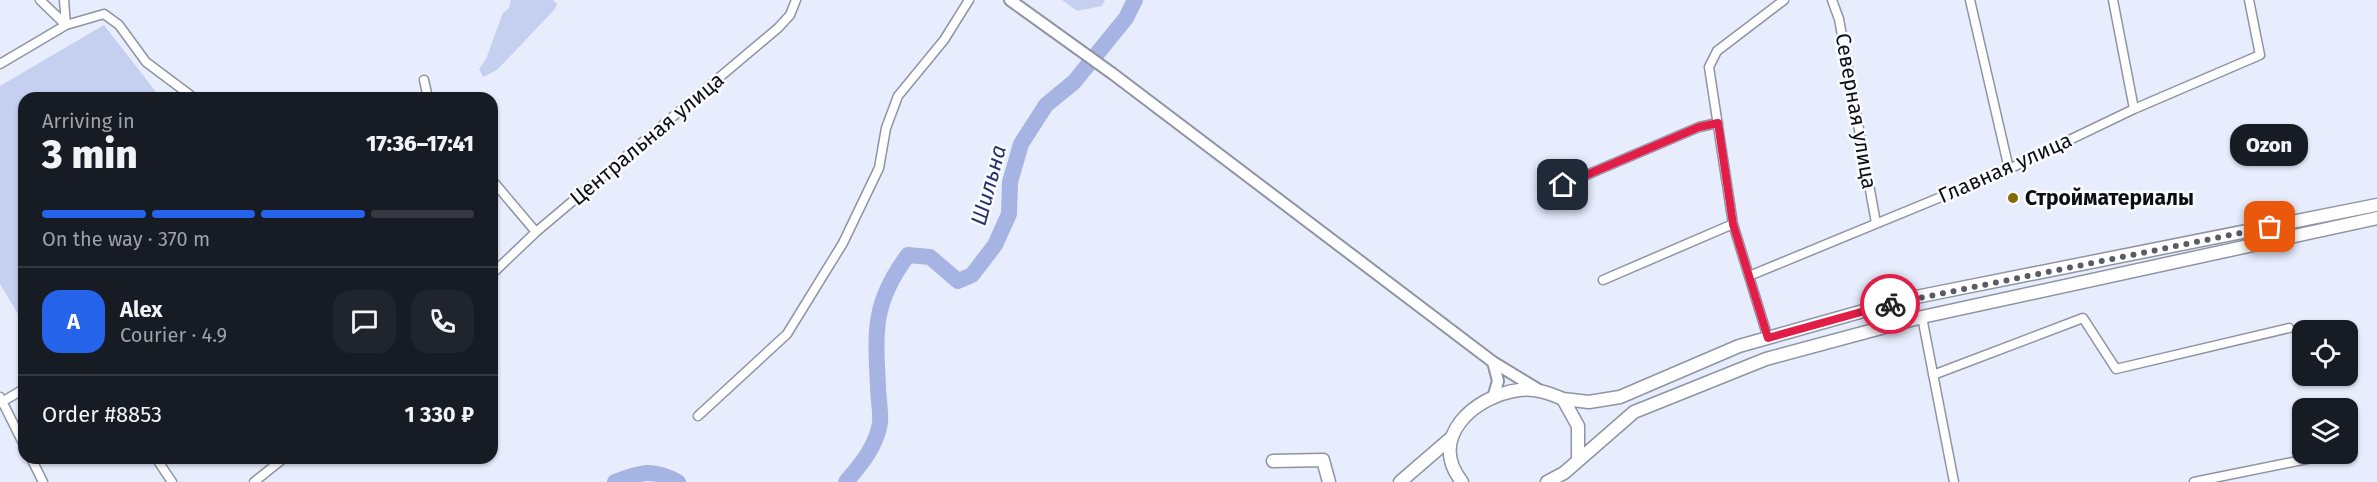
<!DOCTYPE html>
<meta charset="utf-8">
<style>
body{margin:0;font-family:"Fira Sans",sans-serif;background:#20242c;color:#f1f3f6;height:100vh;display:flex;flex-direction:column;font-size:22px;white-space:nowrap}
*{box-sizing:border-box;margin:0}
p{font-size:20px;color:#9ea1a6}
.icon{flex:none;width:33px;height:33px;fill:none;stroke:currentColor;stroke-width:2;stroke-linecap:round;stroke-linejoin:round}
.map{position:relative;flex:1;overflow:hidden}
.side{position:absolute;left:18px;top:92px;width:480px;height:372px;display:flex;flex-direction:column;background:#171b24;border-radius:18px;box-shadow:0 2px 4px #0004}
.side>*{flex:none}
.fabs{position:absolute;left:2292px;top:320px;display:grid;gap:12px}
.fabs a{display:grid;place-items:center;width:66px;height:66px;border-radius:12px;background:#171b24;box-shadow:0 2px 4px #0004;font-size:30px}
.pin{position:absolute;display:grid;place-items:center;width:51px;height:51px;color:#fff;margin:-26px;border-radius:12px;box-shadow:0 3px 9px #0006}
.courier{position:absolute;display:grid;place-items:center;width:60px;height:60px;margin:-30px;border:4px solid #e11d48;border-radius:50%;background:#fff;color:#222;box-shadow:0 2px 8px #0007}
.bubble{position:absolute;height:42px;border-radius:18px;background:#171b24;box-shadow:0 2px 4px #0004;font-size:20px;font-weight:800;line-height:42px;text-align:center}
.headline em{font-style:normal;font-weight:800}
.headline div{display:flex;flex-direction:column-reverse}
.headline{display:flex;align-items:center;justify-content:space-between;height:102px;padding:0 24px}
h1{font-size:39px;font-weight:800;line-height:45px}
.bar{display:grid;grid-template-columns:repeat(4,1fr);gap:9px 6px;align-content:center;height:72px;padding:0 24px}
.bar i{height:8px;border-radius:4px;background:#363941}
.bar .on{background:#2563eb}
.bar p{grid-column:span 4}
.line{display:flex;align-items:center;gap:15px;padding:0 24px;border-top:2px solid #363941}
.line div{flex:1}
.round{display:grid;place-items:center;flex:none;width:63px;height:63px;border-radius:18px;background:#20242c}
.map>svg:first-child{display:block}
.green{fill:#c5cff0}
.lines{fill:none;stroke-linecap:round;stroke-linejoin:round}
.river{stroke:#a6b4e3;stroke-width:16}
.minor-casing{stroke:#8f94a3;stroke-width:11}
.tertiary-casing{stroke:#8f94a3;stroke-width:14}
.secondary-casing{stroke:#8f94a3;stroke-width:15}
.minor{stroke:#fff;stroke-width:8}
.tertiary{stroke:#fff;stroke-width:10}
.secondary{stroke:#fff;stroke-width:12}
.done{stroke:#595c66;stroke-width:6;stroke-dasharray:0 10.8}
.route{stroke:#e11d48;stroke-width:8}
.poi-dot{fill:#836a04;stroke:#fafbfe;stroke-width:2}
.labels{text-anchor:middle;stroke-width:5;stroke-linejoin:round;paint-order:stroke}
.street-label{font-size:21px;fill:#0c0e14;stroke:#fafbfe}
.poi-label{font-size:21px;font-weight:bold;fill:#0c0e14;stroke:#fafbfe;text-anchor:start}
.water-label{font-size:22px;font-style:italic;fill:#27316a;stroke:#fafbfe}
</style>
<div class="map">
<svg width="2377" height="482" viewBox="0 0 2377 482">
<rect width="100%" height="100%" fill="#e8edfe"/>
<path class="green" d="M511,0h42l4,4 -3,6 -57,60 -14,7 -4,-8 7,-10 17,-46 6,-5z
M1062,0h43l-3,6 -25,5z
M104,25l56,72 -136,1v226l-24,-40v-198z"/>
<g class="lines">
<path class="river" d="M615,482c27,-10 37,-14 63,0
M846,482c15,-18 30,-35 34,-59 1,-12 -2,-26 -2,-37 -3,-57 -5,-84 30,-131l22,2 28,24 14,-6 23,-30 14,-31 1,-32 11,-38 25,-39 28,-23 52,-64 9,-18"/>
<defs>
<path id="minor" d="M40,0l26,25 38,-11 15,11 27,37 48,36
M1832,0l7,19 37,204
M1970,0l39,169
M2113,0l21,109
M0,64l66,-39 -2,-25
M424,80l4,18
M492,180l44,52
M1563,185l136,-58 19,-4
M492,274l44,-42 242,-204 12,-13 6,-15
M1749,276l260,-107 125,-60 126,-54 -11,-55
M1603,280l130,-56
M1922,317l32,165
M1768,338l-35,-114 -24,-157 8,-16 67,-51
M1933,375l150,-57 33,51 173,-41
M0,397l24,48
M0,403l24,-14
M698,416l89,-82 56,-91 36,-75 7,-40 12,-32 46,-56 25,-40
M31,458l12,24
M156,458l16,24
M254,482l30,-24
M2194,482l128,-26"/>
<path id="tertiary" d="M1010,0l103,74 380,288 46,28
M1493,362l5,19 -5,17"/>
<path id="secondary" d="M1563,399l26,3 31,-5 119,-51 167,-47 471,-94
M1273,461l50,-1 6,22
M1400,482l51,-44
M1462,482c-35,-44 12,-86 57,-92 16,-2 30,3 44,9l15,27v31
M1547,482l17,-9 70,-61 132,-53 156,-42 455,-99"/>
</defs>
<use href="#minor" class="minor-casing"/>
<use href="#tertiary" class="tertiary-casing"/>
<use href="#secondary" class="secondary-casing"/>
<use href="#minor" class="minor"/>
<use href="#tertiary" class="tertiary"/>
<use href="#secondary" class="secondary"/>
</g>
<g class="lines">
<path class="done" d="M1890,304l380,-77"/>
<path class="route" d="M1563,185l136,-58 19,-4 15,101 35,114 122,-34"/>
</g>
<circle class="poi-dot" cx="2013" cy="198" r="6"/>
<g class="labels">
<g class="street-label">
<text transform="translate(1856 111) rotate(80)" y="7">Северная улица</text>
<text transform="translate(647 139) rotate(-40)" y="7">Центральная улица</text>
<text transform="translate(2005 168) rotate(-24)" y="7">Главная улица</text>
</g>
<g class="poi-label">
<text x="2025" y="205">Стройматериалы</text>
</g>
<g class="water-label">
<text transform="translate(988 185) rotate(-75)" y="8">Шильна</text>
</g>
</g>
</svg>
<div class="fabs">
<a><svg class="icon" aria-label="locate" viewBox="0 0 24 24"><circle cx="12" cy="12" r="6"/><path d="M12 2v4M12 18v4M2 12h4M18 12h4"/></svg></a>
<a><svg class="icon" aria-label="layers" viewBox="0 0 24 24"><path d="M12 4l9 5-9 5-9-5zM3 14l9 5 9-5"/></svg></a>
</div>
<div class="pin" style="left:2270px;top:227px;background:#ea580c"><svg class="icon" aria-label="bag" viewBox="0 0 24 24"><path d="M5 8h14l-1 12H6zM9 8a3 3 0 0 1 6 0"/></svg></div>
<div class="pin" style="left:1563px;top:185px;background:#1f2937"><svg class="icon" aria-label="home" viewBox="0 0 24 24"><path d="M3 11l9-7 9 7M6 9v11h12V9"/></svg></div>
<div class="courier" style="left:1890px;top:304px"><svg class="icon" aria-label="bike" viewBox="0 0 24 24"><circle cx="6" cy="16" r="4"/><circle cx="18" cy="16" r="4"/><path d="M6 16l4-8h5l3 8M10 8l3 8H6M13 5h3"/></svg></div>
<div class="bubble" style="left:2230px;top:124px;width:78px">Ozon</div>
<section class="side">
<div class="headline"><div><h1>3 min</h1><p>Arriving in</p></div><em>17:36–17:41</em></div>
<div class="bar"><i class="on"></i><i class="on"></i><i class="on"></i><i></i><p>On the way · 370 m</p></div>
<div class="line" style="height:108px"><b class="round" style="background:#2563eb;color:#fff">A</b><div><b>Alex</b><p>Courier · 4.9</p></div><a class="round"><svg class="icon" aria-label="chat" viewBox="0 0 24 24"><path d="M4 5h16v11H9l-5 4z"/></svg></a><a class="round"><svg class="icon" aria-label="phone" viewBox="0 0 24 24"><path d="M5 4h4l2 5-3 2q2 4 5 5l2-3 5 2v4C11 20 4 13 5 4z"/></svg></a></div>
<div class="line" style="height:78px"><div>Order #8853</div><b>1 330 ₽</b></div>
</section>
</div>
